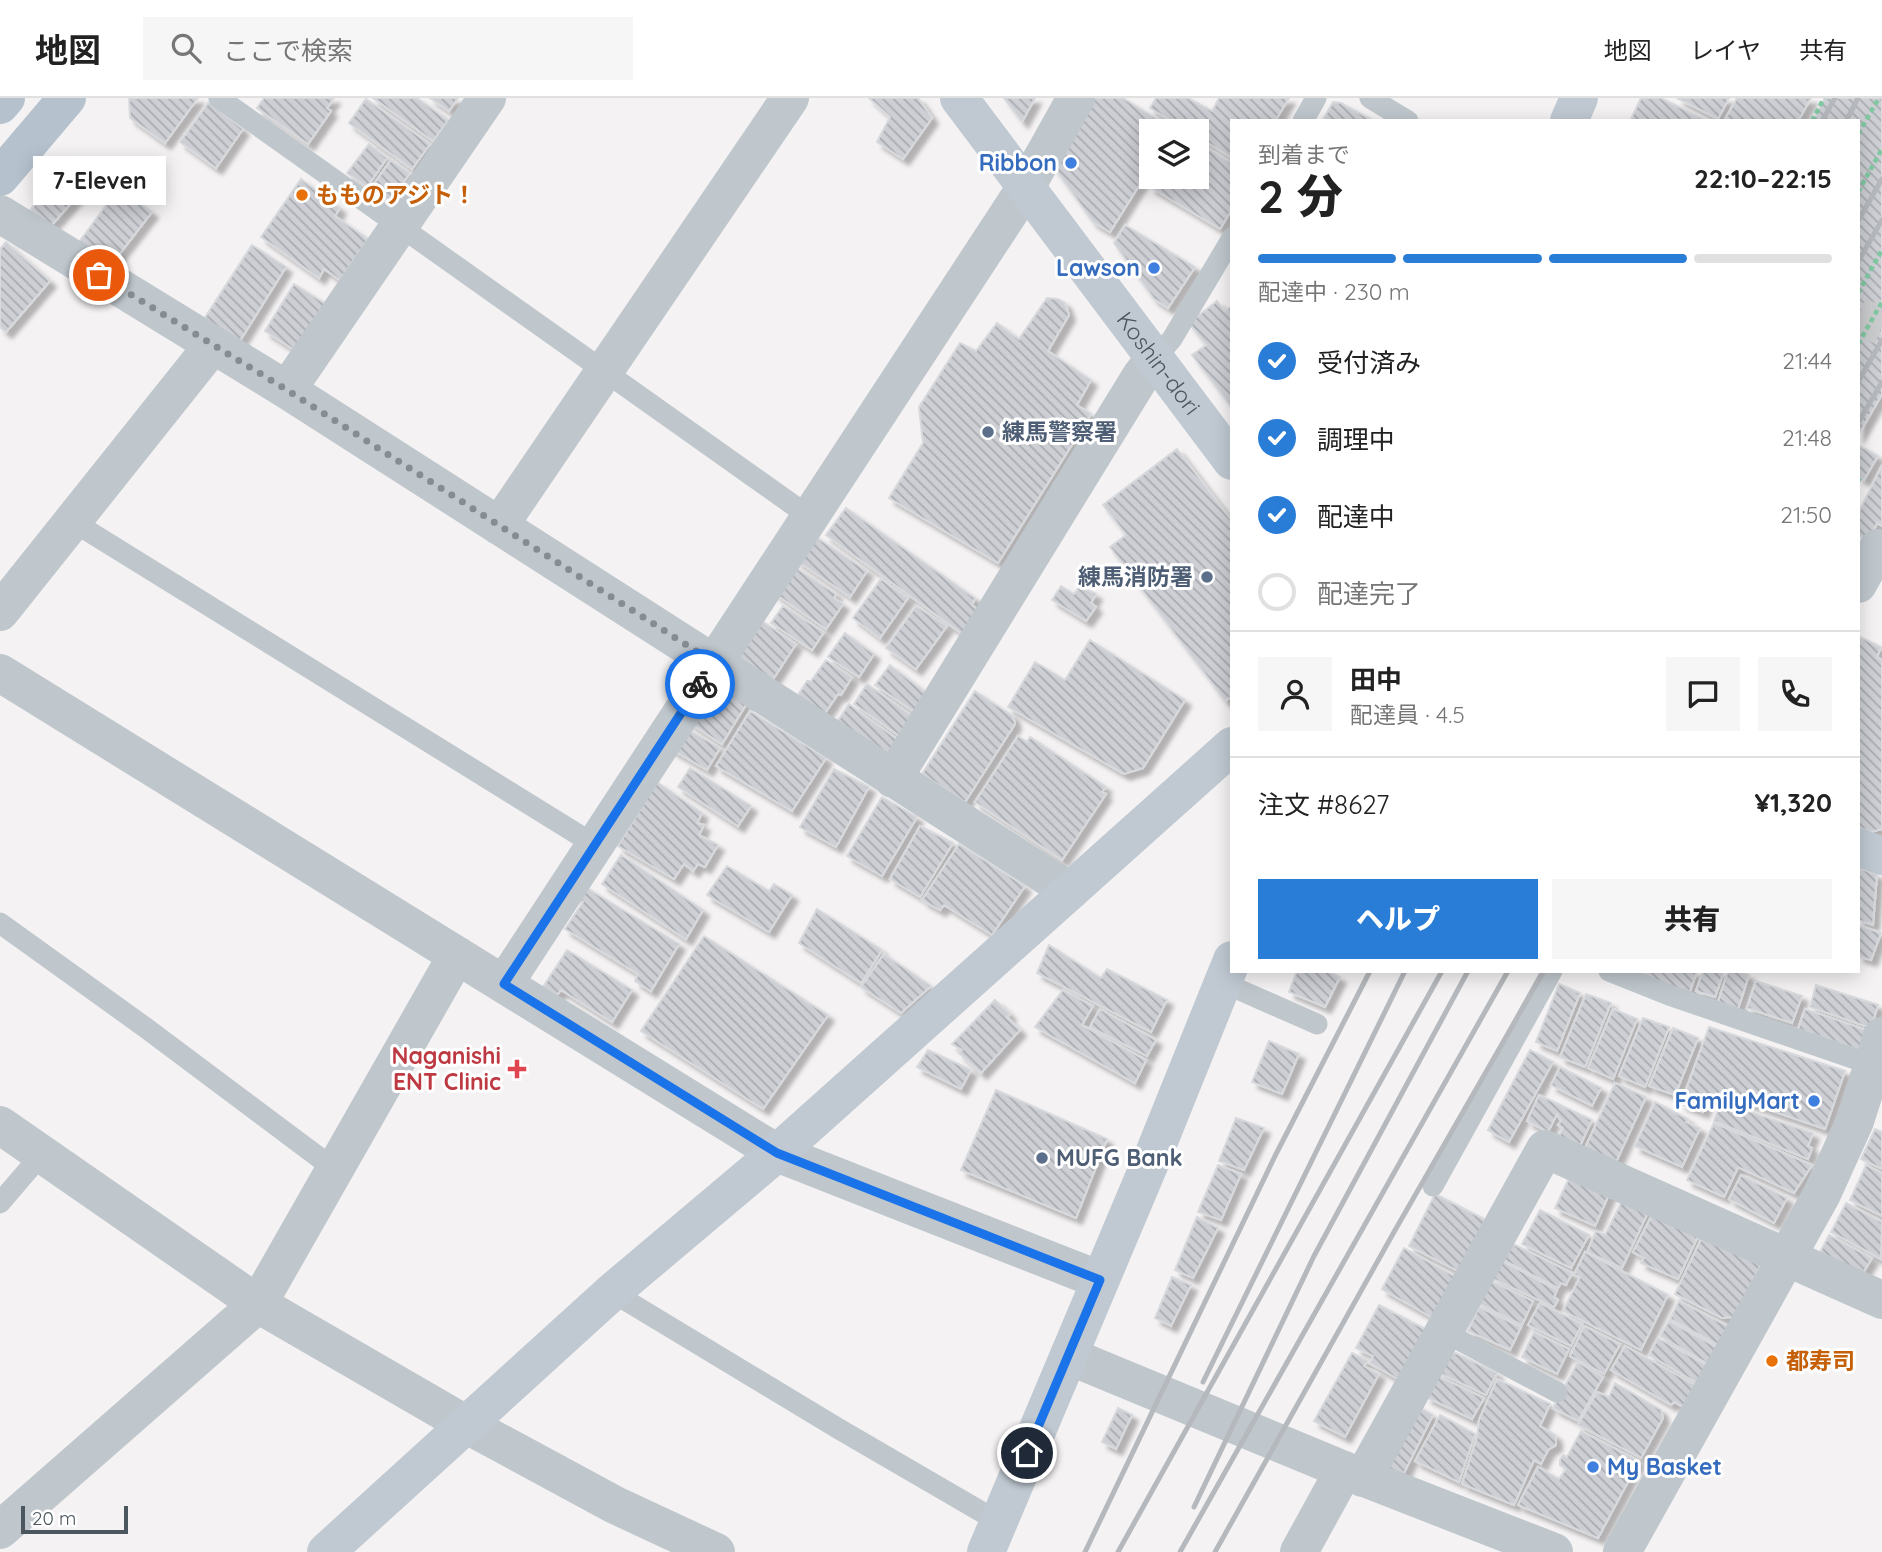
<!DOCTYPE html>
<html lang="ja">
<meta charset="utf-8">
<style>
body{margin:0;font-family:Quicksand,"Noto Sans JP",sans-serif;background:#f6f6f6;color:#222;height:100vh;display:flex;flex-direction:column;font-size:26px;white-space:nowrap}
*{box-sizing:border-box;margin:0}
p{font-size:23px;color:#767676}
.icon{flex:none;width:38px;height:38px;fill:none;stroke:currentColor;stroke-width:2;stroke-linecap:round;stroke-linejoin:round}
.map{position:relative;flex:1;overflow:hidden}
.details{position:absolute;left:1230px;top:21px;width:630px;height:854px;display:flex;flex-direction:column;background:#fff;border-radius:0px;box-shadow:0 4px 18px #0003}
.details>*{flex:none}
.buttons{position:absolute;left:1139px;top:21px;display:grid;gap:14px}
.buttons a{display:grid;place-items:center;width:70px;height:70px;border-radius:0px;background:#fff;box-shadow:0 4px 18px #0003;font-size:35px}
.scale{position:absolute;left:21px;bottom:18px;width:107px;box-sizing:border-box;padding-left:7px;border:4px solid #4b565e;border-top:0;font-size:19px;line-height:24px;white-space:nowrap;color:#4b565e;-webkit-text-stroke:5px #fff;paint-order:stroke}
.pin{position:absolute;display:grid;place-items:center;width:60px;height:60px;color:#fff;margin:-30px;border:4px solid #fff;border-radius:50%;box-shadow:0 2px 7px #0007}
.courier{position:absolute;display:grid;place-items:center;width:70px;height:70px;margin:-35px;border:5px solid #1a73e8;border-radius:50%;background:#fff;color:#222;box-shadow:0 2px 9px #0007}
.bubble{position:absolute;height:49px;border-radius:0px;background:#fff;box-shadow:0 4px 18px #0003;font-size:23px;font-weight:800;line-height:49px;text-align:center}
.overview em{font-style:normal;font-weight:800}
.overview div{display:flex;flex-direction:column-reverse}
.overview{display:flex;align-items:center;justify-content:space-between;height:119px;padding:0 28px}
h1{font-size:46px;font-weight:800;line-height:52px}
.bar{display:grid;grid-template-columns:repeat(4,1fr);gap:10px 7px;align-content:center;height:84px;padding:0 28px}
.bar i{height:9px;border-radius:5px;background:#e0e0e0}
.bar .on{background:#2a7dd6}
.bar p{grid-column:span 4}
.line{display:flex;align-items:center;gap:18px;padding:0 28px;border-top:2px solid #e0e0e0}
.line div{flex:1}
.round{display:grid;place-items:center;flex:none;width:74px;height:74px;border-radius:0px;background:#f6f6f6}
ol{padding:0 28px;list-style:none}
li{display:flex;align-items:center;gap:21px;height:77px}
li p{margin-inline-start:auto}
li .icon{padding:7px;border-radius:50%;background:#2a7dd6;color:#fff;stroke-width:4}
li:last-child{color:#767676}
li i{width:38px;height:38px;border:4px solid #e0e0e0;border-radius:50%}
.button{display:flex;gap:14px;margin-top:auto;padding:14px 28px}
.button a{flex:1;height:80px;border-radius:0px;background:#2a7dd6;color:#fff;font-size:28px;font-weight:800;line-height:80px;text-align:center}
.button a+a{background:#f6f6f6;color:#222}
header{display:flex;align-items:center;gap:42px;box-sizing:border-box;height:98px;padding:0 35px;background:#fff;border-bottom:2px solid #e0e0e0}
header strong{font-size:33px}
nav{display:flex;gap:38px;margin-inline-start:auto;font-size:24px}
.search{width:490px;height:63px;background:#f6f6f6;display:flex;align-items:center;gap:18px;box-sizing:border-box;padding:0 24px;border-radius:0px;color:#767676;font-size:26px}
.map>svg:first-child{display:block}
.building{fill:url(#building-back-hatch);stroke:#d7d9dd;stroke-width:2;filter:url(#shadow)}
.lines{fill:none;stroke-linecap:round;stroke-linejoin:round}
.secondary-tunnel{stroke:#cacbcd;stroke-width:38;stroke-dasharray:38 19;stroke-linecap:butt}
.path{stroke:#80c8a2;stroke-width:4.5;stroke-dasharray:5 3.5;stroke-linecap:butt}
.lane{stroke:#bfc7cd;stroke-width:21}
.street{stroke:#bfc7cd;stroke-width:38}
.secondary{stroke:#c0c9d2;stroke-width:38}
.primary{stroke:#b5c2ce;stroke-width:38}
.rail{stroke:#b5b8bc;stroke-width:5}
.done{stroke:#868d92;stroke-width:7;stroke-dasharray:0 12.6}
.route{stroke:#1a73e8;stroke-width:9}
.shop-dot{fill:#3f7fe0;stroke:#fff;stroke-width:2.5}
.food-dot{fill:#e8710a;stroke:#fff;stroke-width:2.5}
.service-dot{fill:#5c6f8a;stroke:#fff;stroke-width:2.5}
.health-dot{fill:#e0444e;stroke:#fff;stroke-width:2.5}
.labels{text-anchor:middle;stroke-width:6;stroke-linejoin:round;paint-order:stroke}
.shop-label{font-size:23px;font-weight:bold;fill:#366cbe;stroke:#fff;text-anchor:end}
.food-label{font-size:23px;font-weight:bold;fill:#c56008;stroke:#fff;text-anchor:start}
.street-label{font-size:23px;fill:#4b565e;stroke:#fff}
.service-label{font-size:23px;font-weight:bold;fill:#4e5e75;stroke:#fff;text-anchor:start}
.health-label{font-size:23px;font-weight:bold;fill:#be3a42;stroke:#fff;text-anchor:end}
</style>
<header>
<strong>地図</strong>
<div class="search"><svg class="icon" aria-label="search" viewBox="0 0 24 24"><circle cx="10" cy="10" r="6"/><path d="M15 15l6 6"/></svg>ここで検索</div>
<nav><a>地図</a><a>レイヤ</a><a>共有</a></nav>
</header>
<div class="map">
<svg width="1882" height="1454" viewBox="0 0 1882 1454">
<defs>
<pattern id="building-back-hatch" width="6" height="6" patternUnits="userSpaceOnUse" patternTransform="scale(1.75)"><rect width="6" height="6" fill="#cdcfd4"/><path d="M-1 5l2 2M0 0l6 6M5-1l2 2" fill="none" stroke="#a8abaf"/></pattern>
<filter id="shadow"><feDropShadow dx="6" dy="6" stdDeviation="2" flood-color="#0004"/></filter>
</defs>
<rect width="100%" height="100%" fill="#f4f2f2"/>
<path class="building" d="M129,0h69l-33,45 -35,-25z
M264,0h70l-7,10 4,3 -23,33 -51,-36z
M373,0h44l31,22 -15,21z
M430,0h28l-9,13z
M869,0h49l14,20 -29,41 -26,-17 13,-25z
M1004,0h31l-13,24z
M1095,0h28l37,23 -6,8 3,2h-5v34l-42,67 -17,-10 -40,-56z
M1156,0h32l24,13 7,-13h70l-14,23h-43v37l-35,-22v-5h-9l-38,-23z
M1641,0h20l47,23h-78z
M1677,0h52l-11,21z
M1737,0h74l-13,23h-74z
M1825,0h57v296l-24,42v-315h-46z
M366,1l64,45 -18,25 -63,-46z
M209,4l34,27 -27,39 -36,-26z
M1333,4l8,1 33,18h-52z
M1197,44l35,21v46l-12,20 -70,-42 6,-10h41z
M369,46l18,14 -20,29 -20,-14z
M74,59l21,19 -45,51 -20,-17z
M391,62l19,13 -20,29 -19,-14z
M301,81l39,29 -5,8 33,23 -28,41 -16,-11 -5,9 -58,-41z
M119,90l33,24 -41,53 -32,-23z
M1125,127l70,42 -27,41 -14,-9 -40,-56z
M6,144l44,39 -44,51 -6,-5v-78z
M252,147l34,22 -48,77 -36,-22z
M294,186l32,20 -30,47 -31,-20z
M1047,200l11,1 7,4 4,12 -21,36 43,29 -14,25 14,9 -93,149 -109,-65 34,-55 -4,-36 41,-64 16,8 21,-28 22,16z
M1217,203l8,10 7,-5v102l-40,-53 14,-10 -17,-22z
M1858,347l20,11 -14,24 -6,-3z
M1177,351l55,72v175l-7,5 -115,-154 16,-12 -23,-30z
M1882,367v61l-5,-3 -8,18 -11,-5v-22z
M846,410l129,90 -3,7 9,7 -17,23 -138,-100z
M813,437l54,36 -17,26 -54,-37z
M793,468l43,28 -2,4 9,6 -17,25 -52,-36z
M881,481l27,19 -28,40 -27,-20z
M1061,488l13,8 6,-8 16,8 -5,9 5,4 -10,14 -34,-21z
M783,508l41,26 -12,18 -41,-27z
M916,508l31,20 -31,43 -30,-21z
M762,523l34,23 -26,40 -35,-22z
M845,535l29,21 -15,23 -31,-20z
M1858,538l23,11 -4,10 5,3v169l-11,3 -13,-5z
M1090,542l95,60 -42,68 -19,6 -116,-67 27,-45 30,18z
M826,562l26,17 -11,18 -3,-1 -15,22 -27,-18 11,-17h4z
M890,567l39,30 -13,18 -41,-28z
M713,584l34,21 -25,41 -34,-22z
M867,586l47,33 -13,20 -47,-33z
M975,593l38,25 2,8 -50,78 -43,-28z
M849,606l52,38 -9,13 -57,-30z
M750,613l76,47 -34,53 -76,-45z
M682,628l38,22 -13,22 -38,-22z
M1018,638l9,6 3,-5 76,50 -4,5 4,2 -44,66 -87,-58z
M690,670l61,38 -13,20 -60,-39z
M834,671l35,18 -33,60 -36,-20z
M657,684l45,31 -5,10 7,2 -5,10 19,10 -13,22 -7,-3 -5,7 -9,-7 -10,15 -56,-33z
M882,699l35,20 -35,59 -35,-20z
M920,728l33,17 -33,54 -30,-18z
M959,746l66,42 -33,49 -48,-30 -4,5 -18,-10z
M621,757l82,55 -17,29 -84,-55z
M727,768l42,25 5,-7 18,11 -23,37 -62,-37z
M1858,770l19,6 -4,51 -15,-5z
M582,787l97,59 -28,47 -16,-10 3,-7 -73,-45 18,-27 -8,-6z
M817,811l65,41 -21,33 -62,-40z
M1858,827l23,8 -10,27 -13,-4z
M704,838l124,79 -65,94 -122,-78z
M1049,847l52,33 6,-9 60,31 -16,32 -114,-59z
M567,852l65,40 -20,32 -51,-32 -4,5 -14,-8z
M884,856l47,32 -30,27 -40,-26z
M1297,873h29l14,6 -15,30 -36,-15z
M1644,873h53l-8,23 -47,-18z
M1703,873h21l-9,26 -19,-6z
M1728,873h11l10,4 -11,34 -20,-7z
M1756,883l46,15 -10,27 -45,-15z
M1559,886l21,9 -23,58 -21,-9z
M1816,887l62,20 -7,23 -61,-21z
M1063,892l30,16 -11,19 64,35 -11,23 -100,-56z
M1586,896l25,9 -26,64 -25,-10z
M995,902l15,14 -3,3 13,13 -39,43 -22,-20 3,-3 -10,-6z
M1100,911l56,31 -9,16 -57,-29z
M1613,911l24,10 -24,60 -25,-11z
M1805,911l65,22 -6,16 -8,2 -58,-20z
M1643,920l26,9 -24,60 -26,-11z
M1709,929l136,44 -20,58 -105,-36 -4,7 -8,-2 -5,14 -22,-8z
M1673,930l25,10 -23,57 -26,-9z
M1269,943l30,13 -17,40 -30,-12z
M928,952l43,20 -10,19 -44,-22z
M1530,952l23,12 -44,80 -21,-12z
M1560,969l41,21 -9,18 -41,-21z
M1615,985l31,14 -30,65 -31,-14z
M996,992l111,49 -31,79 -115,-48z
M1539,997l53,25 -14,30 -21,-9 6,-13 -5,-3 3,-4 -4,-7 -9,18 -21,-11z
M1655,1004l33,17 -2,3 14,6 -18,39 -47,-21z
M1721,1004l92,31 -5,13 4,2 -4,11 -94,-38z
M1236,1020l28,10 -20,42 -25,-9z
M1714,1025l98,42 -18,28 -56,-26 -14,30 -37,-17z
M1875,1031l7,3v37l-21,-10z
M1218,1067l23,9 -20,46 -23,-8z
M1866,1067l16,8v43l-32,-16z
M1571,1076l39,18 -15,34 -40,-18z
M1741,1077l46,23 -13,25 -45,-24z
M1435,1096l53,27 -24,53 -55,-28z
M1623,1101l26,11 -27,58 -35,-16 9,-21 9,4z
M1846,1105l36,19 -1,37 -50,-27z
M1540,1112l49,25 -18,33 -49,-24z
M1653,1115l45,23 -20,43 -37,-16 3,-5 -11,-6z
M1197,1119l21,11 -25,50 -18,-8z
M1704,1135l59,27 -28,57 -13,1 -47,-24z
M1829,1137l43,23 -12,20 -42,-22z
M1511,1145l61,30 -6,12 -5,-2 -3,5 -55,-28z
M1404,1150l52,29 -23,41 -51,-29z
M1585,1154l83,43 -27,55 -78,-39 17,-34 -6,-2z
M1502,1163l55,29 -3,7 4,3 -4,7 -61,-28z
M1172,1179l19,8 -20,41 -16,-8z
M1489,1182l44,21 -11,24 -45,-22z
M1679,1203l51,26 -10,19 -50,-27z
M1540,1205l42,21 -11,22 -43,-21z
M1379,1207l52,27 -28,50 -33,-19 3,-7 -17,-8z
M1479,1209l42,20 -11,23 -42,-19z
M1669,1223l50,27 -9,17 -50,-29z
M1584,1228l36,18 -16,30 -34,-18z
M1534,1234l35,17 -12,25 -35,-17z
M1658,1240l50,28 -9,18 -50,-29z
M1625,1248l70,39 -12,22 -9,-5 -3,3 -60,-35z
M1352,1255l16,8 -4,5 15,8 -34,63 -31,-16z
M1456,1255l41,20 -11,22 -49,-23 10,-17z
M1578,1264l25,15 -25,44 -25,-13z
M1438,1278l46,22 -12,21 -46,-22z
M1497,1281l53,25 -10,22 15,9 1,4v6l-8,5 -7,14 -7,-4 -20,45 -52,-21 15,-47 2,-17z
M1615,1285l46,27 2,8 -22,40 -63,-33 19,-33 12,5z
M1414,1306l19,11 -31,62 -21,-10z
M1118,1310l14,7 -16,34 -14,-7z
M1440,1317l35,19 -16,48 -44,-21z
M1581,1333l58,30 -41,77 -80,-33 20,-38 21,12 7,-10 -6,-4v-5l3,-5 4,2z"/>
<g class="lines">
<path class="secondary-tunnel" d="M1858,218l24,10"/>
<path class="path" d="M1812,23l12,-23
M1858,36l21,-36
M1858,94l24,-43
M1858,195l24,-43
M1858,246l24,-42
M1858,383l2,-3"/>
<path class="lane" d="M219,0l591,419
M1370,0l38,23
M1303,23l13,-23
M1155,260l17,-19 60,-101
M72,423l523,324
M0,825l146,105 187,140
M1609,873l60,24 204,70
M1224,885l93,41
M1433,1088l119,-215
M0,1105l41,-48
M612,1194l227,137 160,93
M1444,1234l113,60"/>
<path class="street" d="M0,116l287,176 783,501
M287,292l200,-292
M499,428l291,-428
M1858,486l20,-36 4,1
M0,514l213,-267
M0,575l777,480 323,127
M893,681l248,-403 14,-18
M504,886l522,-797 50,-89
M0,1027l258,179 209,121 148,80 101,47
M1069,1258l275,114 210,82
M1363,1380l182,-329 337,151
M0,1432l258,-226 199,-349
M1299,1454l45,-82
M1622,1454l200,-358 33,-73 27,-85"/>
<g class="secondary">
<path id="s1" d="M959,0l273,363"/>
<path d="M1569,23l10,-23"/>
<path d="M1858,749l24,9"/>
<path d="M326,1454l286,-260 165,-139 455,-407"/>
<path d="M986,1454l169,-401 77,-191"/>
</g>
<path class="primary" d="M0,7l6,-7
M0,79l67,-79"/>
<path class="rail" d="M1822,23l13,-23
M1846,23l12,-23
M1858,123l24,-42
M1858,164l24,-42
M1858,284l24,-42
M1858,325l24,-41
M1203,1284l202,-411
M1194,1409l120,-251 154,-285
M1085,1454l190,-396 95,-185
M1118,1454l324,-581
M1180,1454l328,-581
M1215,1454l179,-320 150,-261"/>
</g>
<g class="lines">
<path class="done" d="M99,177l188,115 428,273 -15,21"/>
<path class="route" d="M700,586l-196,300 273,169 323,127 -73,173"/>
</g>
<g class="shop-dot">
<circle cx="1071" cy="65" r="7"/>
<circle cx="1154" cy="170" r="7"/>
<circle cx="1814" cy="1003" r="7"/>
<circle cx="1593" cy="1369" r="7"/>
</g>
<g class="food-dot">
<circle cx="302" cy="97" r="7"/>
<circle cx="1772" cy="1263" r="7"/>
</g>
<g class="service-dot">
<circle cx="988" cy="334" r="7"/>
<circle cx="1207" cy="479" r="7"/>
<circle cx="1042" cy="1060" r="7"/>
</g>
<path class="health-dot" d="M513.5 960.5h7v7h7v7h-7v7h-7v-7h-7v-7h7z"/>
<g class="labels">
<g class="shop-label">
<text x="1057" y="73">Ribbon</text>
<text x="1140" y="178">Lawson</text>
<text x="1800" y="1011">FamilyMart</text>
<text x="1607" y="1377" text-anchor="start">My Basket</text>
</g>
<g class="food-label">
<text x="316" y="105">もものアジト！</text>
<text x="1786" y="1271">都寿司</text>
</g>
<g class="street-label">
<text dy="8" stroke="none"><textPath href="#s1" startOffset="332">Koshin-dori</textPath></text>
</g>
<g class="service-label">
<text x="1002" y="342">練馬警察署</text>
<text x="1193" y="487" text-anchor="end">練馬消防署</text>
<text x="1056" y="1068">MUFG Bank</text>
</g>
<g class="health-label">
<text x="501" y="966">Naganishi<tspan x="501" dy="26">ENT Clinic</tspan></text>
</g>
</g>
</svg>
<div class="buttons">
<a><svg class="icon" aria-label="layers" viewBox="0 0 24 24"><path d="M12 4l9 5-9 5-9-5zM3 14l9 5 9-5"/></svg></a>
</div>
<div class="scale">20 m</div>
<div class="pin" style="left:99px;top:177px;background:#ea580c"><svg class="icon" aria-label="bag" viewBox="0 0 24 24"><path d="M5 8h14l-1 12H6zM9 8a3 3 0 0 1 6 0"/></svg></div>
<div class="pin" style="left:1027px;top:1355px;background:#1f2937"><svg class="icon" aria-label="home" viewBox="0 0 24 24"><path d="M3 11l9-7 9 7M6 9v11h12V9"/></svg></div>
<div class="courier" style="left:700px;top:586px"><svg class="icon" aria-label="bike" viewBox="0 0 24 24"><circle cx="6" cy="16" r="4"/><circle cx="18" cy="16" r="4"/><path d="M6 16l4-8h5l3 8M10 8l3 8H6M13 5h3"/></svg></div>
<div class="bubble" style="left:33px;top:58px;width:133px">7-Eleven</div>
<section class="details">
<div class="overview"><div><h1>2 分</h1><p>到着まで</p></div><em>22:10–22:15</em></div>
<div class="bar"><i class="on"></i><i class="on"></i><i class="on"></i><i></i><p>配達中 · 230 m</p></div>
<ol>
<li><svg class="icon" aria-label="check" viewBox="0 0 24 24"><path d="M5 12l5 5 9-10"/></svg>受付済み<p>21:44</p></li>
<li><svg class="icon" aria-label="check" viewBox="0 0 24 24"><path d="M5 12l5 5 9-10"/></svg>調理中<p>21:48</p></li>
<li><svg class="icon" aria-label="check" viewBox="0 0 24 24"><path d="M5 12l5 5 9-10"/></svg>配達中<p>21:50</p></li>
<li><i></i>配達完了</li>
</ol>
<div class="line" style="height:126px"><a class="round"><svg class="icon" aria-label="person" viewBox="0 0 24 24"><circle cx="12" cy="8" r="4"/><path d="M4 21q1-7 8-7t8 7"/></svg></a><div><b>田中</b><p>配達員 · 4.5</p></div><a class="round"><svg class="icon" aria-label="chat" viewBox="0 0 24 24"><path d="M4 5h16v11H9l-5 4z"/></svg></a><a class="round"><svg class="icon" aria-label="phone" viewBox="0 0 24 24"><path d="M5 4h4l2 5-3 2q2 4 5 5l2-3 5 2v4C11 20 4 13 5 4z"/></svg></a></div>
<div class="line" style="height:91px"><div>注文 #8627</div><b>¥1,320</b></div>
<div class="button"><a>ヘルプ</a><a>共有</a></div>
</section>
</div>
